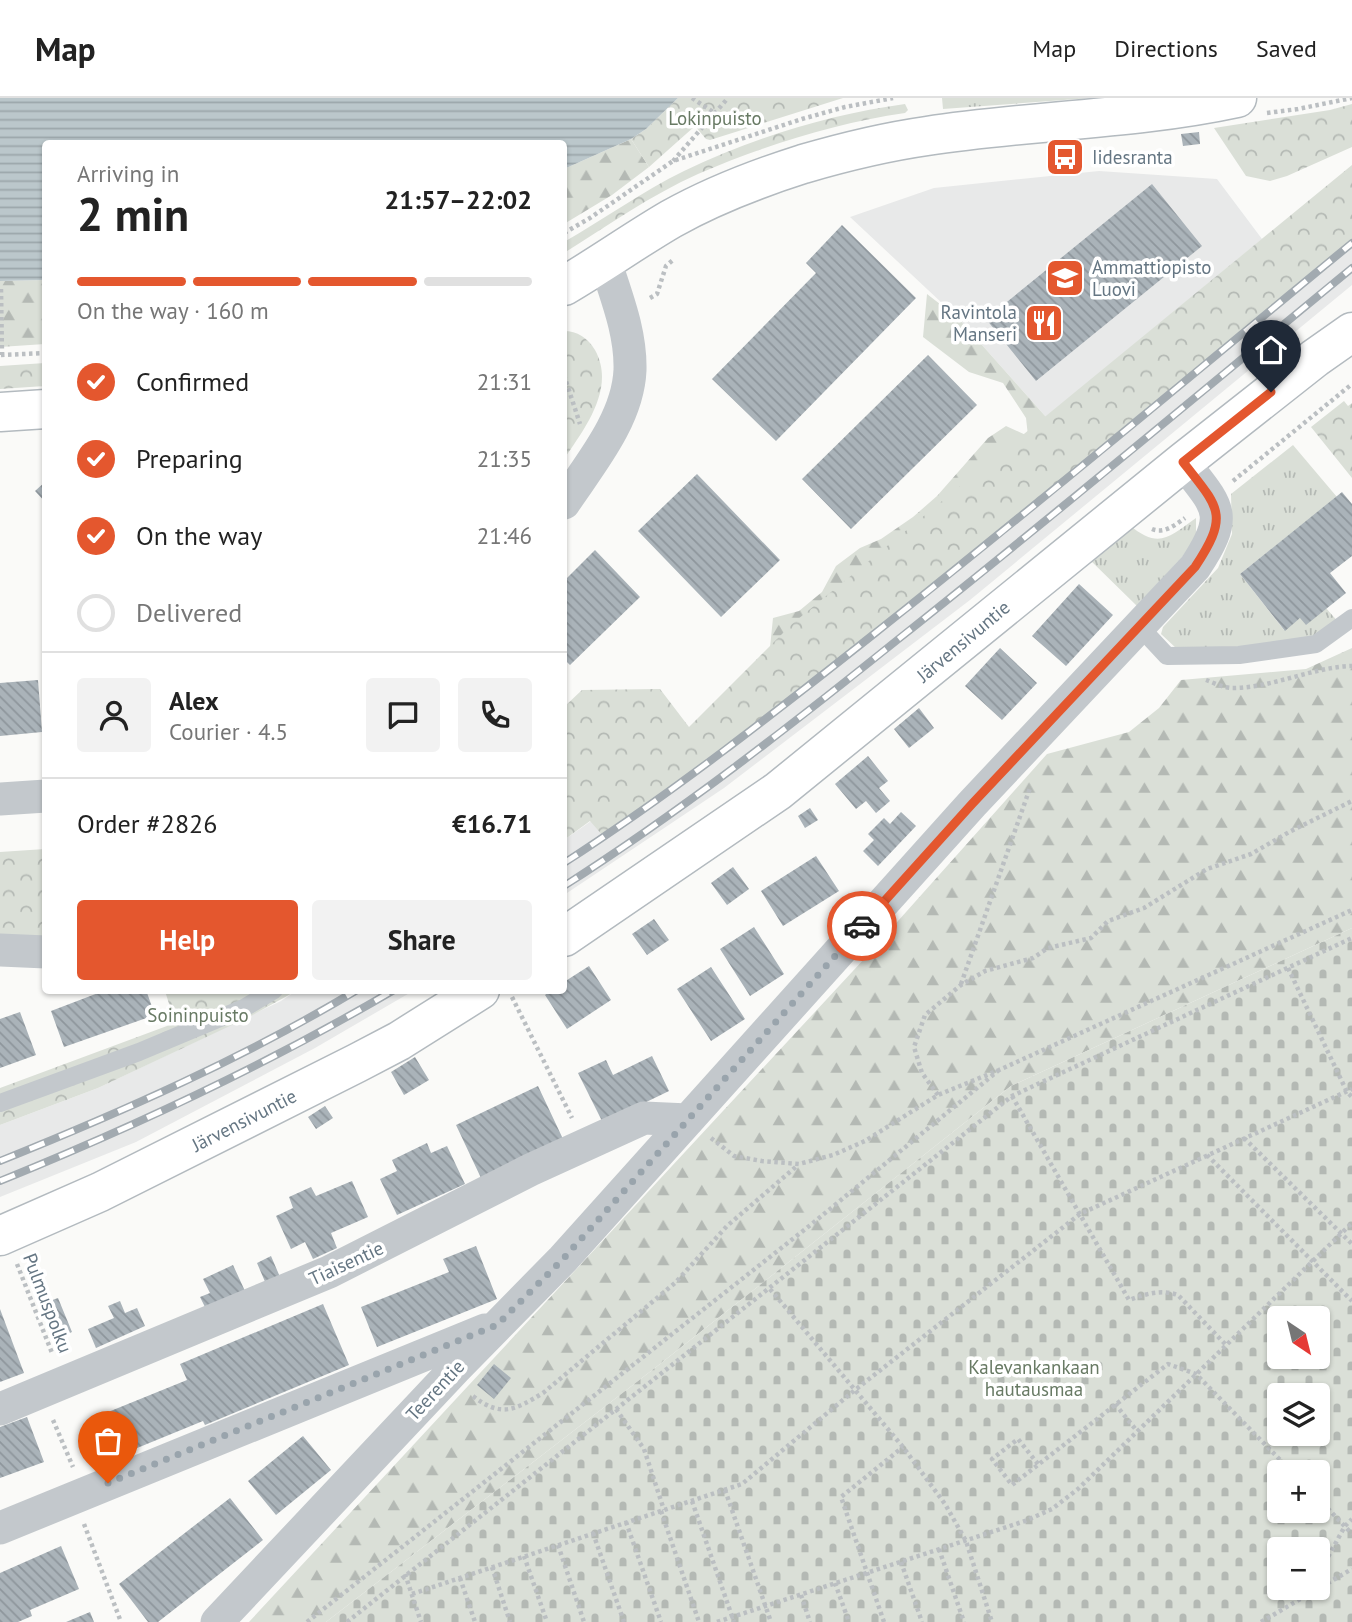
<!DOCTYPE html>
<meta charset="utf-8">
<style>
body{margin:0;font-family:"PT Sans",sans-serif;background:#f2f2f2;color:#222;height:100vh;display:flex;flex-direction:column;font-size:26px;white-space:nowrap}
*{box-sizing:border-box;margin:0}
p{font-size:23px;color:#767676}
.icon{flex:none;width:38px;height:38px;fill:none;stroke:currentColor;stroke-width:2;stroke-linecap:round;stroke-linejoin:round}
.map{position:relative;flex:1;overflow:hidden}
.side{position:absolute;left:42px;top:42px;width:525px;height:854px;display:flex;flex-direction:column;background:#fff;border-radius:7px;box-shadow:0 2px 5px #0004}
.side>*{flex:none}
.needle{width:46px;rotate:145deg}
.buttons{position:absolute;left:1267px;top:1208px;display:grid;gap:14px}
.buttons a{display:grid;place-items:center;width:63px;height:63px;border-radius:7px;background:#fff;box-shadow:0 2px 5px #0004;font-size:35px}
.pin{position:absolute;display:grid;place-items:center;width:60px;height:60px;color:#fff;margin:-72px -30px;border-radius:50% 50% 50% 0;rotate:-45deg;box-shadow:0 0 7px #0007}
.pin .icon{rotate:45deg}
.courier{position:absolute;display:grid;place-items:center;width:70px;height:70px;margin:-35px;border:5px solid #e4572e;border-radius:50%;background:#fff;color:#222;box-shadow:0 2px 9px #0007}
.summary em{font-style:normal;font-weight:800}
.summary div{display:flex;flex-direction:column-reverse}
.summary{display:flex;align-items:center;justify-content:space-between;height:119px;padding:0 35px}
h1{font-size:46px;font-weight:800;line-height:52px}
.bar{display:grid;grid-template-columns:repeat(4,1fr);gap:10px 7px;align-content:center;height:84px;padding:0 35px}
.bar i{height:9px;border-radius:5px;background:#e0e0e0}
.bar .on{background:#e4572e}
.bar p{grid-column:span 4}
.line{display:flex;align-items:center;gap:18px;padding:0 35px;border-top:2px solid #e0e0e0}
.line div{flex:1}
.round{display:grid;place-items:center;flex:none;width:74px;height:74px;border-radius:7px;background:#f2f2f2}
ol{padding:0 35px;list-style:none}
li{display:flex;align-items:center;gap:21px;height:77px}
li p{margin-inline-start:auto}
li .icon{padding:7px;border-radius:50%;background:#e4572e;color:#fff;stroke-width:4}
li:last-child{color:#767676}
li i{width:38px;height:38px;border:4px solid #e0e0e0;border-radius:50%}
.button{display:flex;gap:14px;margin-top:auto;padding:14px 35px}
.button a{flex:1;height:80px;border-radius:7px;background:#e4572e;color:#fff;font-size:28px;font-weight:800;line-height:80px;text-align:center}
.button a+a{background:#f2f2f2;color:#222}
header{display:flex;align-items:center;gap:42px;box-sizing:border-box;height:98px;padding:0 35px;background:#fff;border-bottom:2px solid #e0e0e0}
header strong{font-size:33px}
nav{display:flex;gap:38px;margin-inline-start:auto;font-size:24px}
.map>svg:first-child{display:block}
.built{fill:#e8e9e9}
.grass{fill:url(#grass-tufts)}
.forest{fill:url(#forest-firs)}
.cemetery{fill:url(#cemetery-stones);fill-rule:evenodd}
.park{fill:url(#park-crowns)}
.water{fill:url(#water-rules)}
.building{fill:url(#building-back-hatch)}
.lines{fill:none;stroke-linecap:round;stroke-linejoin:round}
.secondary-casing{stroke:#b3babf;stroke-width:41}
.path{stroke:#bbbfc2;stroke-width:4.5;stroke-dasharray:3.5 3.5;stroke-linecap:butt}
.lane{stroke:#c3c8cc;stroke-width:18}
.street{stroke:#c3c8cc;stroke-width:33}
.secondary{stroke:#fff;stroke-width:38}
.rail-casing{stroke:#a2aab0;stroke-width:8}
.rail{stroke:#fff;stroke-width:5;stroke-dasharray:16;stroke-linecap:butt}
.done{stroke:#99a4ac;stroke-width:7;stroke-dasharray:0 12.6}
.route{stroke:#e4572e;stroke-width:9}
.labels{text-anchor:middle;stroke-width:7;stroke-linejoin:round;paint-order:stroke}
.park-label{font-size:19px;fill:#687a64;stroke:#fff}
.poi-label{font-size:19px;fill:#657683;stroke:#fff;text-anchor:start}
.street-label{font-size:19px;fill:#657683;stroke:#fff}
</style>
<header>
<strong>Map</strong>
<nav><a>Map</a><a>Directions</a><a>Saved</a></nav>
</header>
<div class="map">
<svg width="1352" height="1524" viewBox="0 0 1352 1524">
<defs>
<pattern id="grass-tufts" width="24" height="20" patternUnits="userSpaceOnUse" patternTransform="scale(1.75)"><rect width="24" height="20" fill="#dadfd7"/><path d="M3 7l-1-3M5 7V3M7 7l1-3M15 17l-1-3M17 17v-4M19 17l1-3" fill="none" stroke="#b4b9b4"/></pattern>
<pattern id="forest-firs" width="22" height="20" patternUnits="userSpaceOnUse" patternTransform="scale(1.75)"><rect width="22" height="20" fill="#dadfd7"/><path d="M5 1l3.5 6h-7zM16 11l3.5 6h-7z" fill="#b4b9b4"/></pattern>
<pattern id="cemetery-stones" width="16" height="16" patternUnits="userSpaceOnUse" patternTransform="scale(1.75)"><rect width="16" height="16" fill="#dadfd7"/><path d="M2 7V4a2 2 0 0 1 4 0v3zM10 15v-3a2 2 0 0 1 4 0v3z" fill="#b4b9b4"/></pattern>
<pattern id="park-crowns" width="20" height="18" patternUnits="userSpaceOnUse" patternTransform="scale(1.75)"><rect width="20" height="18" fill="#dadfd7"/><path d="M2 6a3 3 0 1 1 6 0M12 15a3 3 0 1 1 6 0" fill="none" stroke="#b4b9b4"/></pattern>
<pattern id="water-rules" width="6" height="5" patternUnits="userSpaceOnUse" patternTransform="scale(1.75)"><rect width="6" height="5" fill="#bbc7cb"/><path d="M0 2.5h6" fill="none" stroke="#9ca6aa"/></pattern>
<pattern id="building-back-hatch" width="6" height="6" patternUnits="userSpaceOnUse" patternTransform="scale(1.75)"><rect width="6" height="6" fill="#aab3b9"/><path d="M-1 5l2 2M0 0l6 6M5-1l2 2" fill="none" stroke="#8e969c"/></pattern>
</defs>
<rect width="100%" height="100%" fill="#fafaf8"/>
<path class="built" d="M1099,73l118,8 45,60 -216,178 -88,-99 -108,-101 84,-29z
M1352,119v68l-382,315 -246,188 -160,107v-55l137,-96z
M296,893h117l-98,57 -179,94 -136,55v-72l98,-37 183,-87z"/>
<path class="grass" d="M942,0h149l-148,11z
M1293,347l44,52 -97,77 44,56 16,-12 26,-10 13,15 -44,22 -118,4 -16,-15 2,-7 55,-59 14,-34 -1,-40z
M1196,420v20l-14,19 -45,49 -49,-48 41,-33c30,24 39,13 67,-7z"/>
<path class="forest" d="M631,41l18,28 -37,28 -48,29v-55z
M45,182v64l-45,3v-66z
M927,196l31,24 88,99 -51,80 -228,180 6,-59 26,-7 23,-19 14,-26 24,-18 21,-9 32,-22 24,-21 51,-58 18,-12 22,10 -2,-18 -23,-35 -34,-11 -46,-35z
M1352,550v280l-341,158 -351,278 -334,258h-77l616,-664 182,-204 82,-22 30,-24 22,-28 125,-11z"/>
<path class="cemetery" d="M1352,830v694h-1026l334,-258 351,-278zM1279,1220h39v38h-39zM1279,1297h39v38h-39zM1279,1374h39v38h-39zM1279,1451h39v38h-39z"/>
<path class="park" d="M678,0h165l-133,42 -4,-1 -11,-13 -46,41 -18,-28 15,-10z
M905,6l3,6 -3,3c-70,10 -142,33 -207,61 -47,21 -91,52 -134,79v-11c40,-23 79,-51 120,-71 68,-33 147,-57 221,-67z
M1352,6v43l-65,29 -17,5 -24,-5 -32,-48 116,-18z
M1352,67v78l-538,437 -210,157 -14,-16 -26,19v-133l18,-17 78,-1 29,38 103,-103z
M564,233c13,0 24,7 31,19 21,38 -10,78 -31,109z
M45,265v23l-45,3v-23z
M1344,303l4,5 4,-3v75l-41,-51z
M45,751v96l-45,-2v-91z
M165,893h131l-47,26 -151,71 -98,37v-37l175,-65z"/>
<path class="water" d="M0,0h678l-32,31 -15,10 -67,30v-25h-518l-1,136 -45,1z"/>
<path class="building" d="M1199,34l1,12 -17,2 -2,-12z
M1079,62v7l-18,1v-7z
M1152,86l50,62 -166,135 -50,-62z
M842,127l74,73 -140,143 -64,-62 104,-106 -10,-10z
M928,257l49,50 -126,124 -49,-50z
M697,376l83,86 -59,57 -83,-86z
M46,383v22l-11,-12z
M1342,394l10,12v52l-22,17 16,20 -40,32 -6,-7 -15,13 -45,-57z
M595,452l45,47 -70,68 -6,-6v-78z
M1079,486l34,31 -47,51 -34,-30z
M1000,550l37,35 -35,37 -37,-34z
M38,582l4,52 -42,4v-53z
M919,610l15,20 -25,20 -15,-19z
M868,658l20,25 -9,7 11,13 -14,12 -10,-12 -10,8 -21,-25z
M810,710l8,12 -13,8 -7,-12z
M901,714l15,14 -38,40 -15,-15 11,-11 -6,-6 16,-16 6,6z
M816,758l23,35 -56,35 -22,-35z
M733,769l16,22 -22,16 -16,-22z
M654,821l15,21 -22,15 -15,-21z
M754,829l30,47 -34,22 -30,-47z
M589,868l22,34 -44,29 -22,-34 6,-5h13v-8z
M711,869l34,52 -34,22 -34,-52z
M106,892h40l9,25 -91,32 -13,-36z
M20,914l16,43 -36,13v-49z
M652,958l17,35 -66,32 -25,-50 28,-13 7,15z
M415,959l14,23 -25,15 -13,-23z
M538,988l25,53 -82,39 -25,-53z
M325,1008l8,12 -17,11 -8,-12z
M427,1045l4,10 16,-7 18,38 -68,31 -17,-36 17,-8 -5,-11z
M352,1083l16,36 -37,16 6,15 -24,11 -8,-17 -14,7 -15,-33 17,-8 -4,-11 22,-10 5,9z
M476,1148l21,53 -120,48 -16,-40 88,-35 -6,-13z
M271,1158l9,21 -14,7 -9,-21z
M233,1167l12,26 -39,18 -6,-12 10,-4 -7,-14z
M58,1200l14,34 -14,6 -14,-35z
M120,1203l5,12 12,-5 8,18 -49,22 -8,-19 26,-11 -6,-12z
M323,1206l26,61 -144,60 -2,-4 -100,41 -17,-41 101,-41 -7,-16z
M0,1211l24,64 -24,9z
M494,1266l17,14 -17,21 -17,-14z
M27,1319l17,45 -44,16v-51z
M303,1338l28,34 -55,45 -28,-34z
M230,1400l33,42 -105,82h-10l-29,-38z
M61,1448l18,43 -49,21 2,6 -14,6h-18v-49z
M90,1514l4,10h-28z"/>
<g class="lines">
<defs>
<path id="secondary" d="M564,188c36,-21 71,-46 107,-67 41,-23 88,-41 132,-55 41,-12 82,-22 124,-28 103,-16 208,-16 310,-38
M0,314l46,-3
M564,839l214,-146 405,-329 132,-104 37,-26
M0,1138l100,-44 257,-129 42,-22 81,-51"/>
</defs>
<use href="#secondary" class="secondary-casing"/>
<path class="path" d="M692,0l24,16
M1267,15l31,-4 54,-11
M673,63l55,-63
M564,135l26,-15 83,-57 129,-42 43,-12 48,-9
M1,191l1,66
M650,200l7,-4 9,-28 7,-6
M1,257l45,-2
M564,277l16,49
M1233,383l119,-97
M1152,431c12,5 23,-4 33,-11
M1206,582c8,3 18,8 26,8 41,0 80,-21 120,-22
M1288,870l59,124 5,5
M961,886l69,-196
M512,899l60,121
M938,997l-16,-22 -8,-26 11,-32 36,-30 24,-14 48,-13 15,-10 43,-10 17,-17 36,-13 63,-39 44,-15 40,-23 61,-30
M1012,998l117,204c16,-6 32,-11 49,-5l48,50
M711,1040l23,18 28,5 37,3 34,-9 32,-14 73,-46 61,-25 353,-160
M1244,1040l108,106
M1207,1057l145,146
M17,1166l35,89
M770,1191l133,158 42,57 21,37 26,81
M473,1298c28,22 42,14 70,-3l132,-110 52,-57 71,-61
M1115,1306l22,27
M616,1311l28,40 20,61
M53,1322l20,47
M1038,1366l-20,-25 -26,20 20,26 156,-121 28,10 96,98
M725,1392l46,132
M1318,1400l34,36
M692,1403l42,121
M661,1413l38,111
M626,1424l35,100
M84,1426l37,98
M593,1435l31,89
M558,1447l26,77
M939,1451l25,73
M524,1458l23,66
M901,1464l21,60
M492,1469l18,55
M405,1476l16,48
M1318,1477l27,-49 7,-7
M460,1480l15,44
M835,1485l14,39
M412,1496l330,-110 113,-94 225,-176 272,-125
M801,1497l9,27
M307,1524l506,-399 186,-153
M347,1524l665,-526 340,-158
M717,1524l308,-101 27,-12 26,-20 274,-266
M884,1524l-43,-125 62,-50
M1261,1524l91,-53"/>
<path class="lane" d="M1140,529l27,29 72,-1 77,-11 36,-26
M0,1005l139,-51 105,-44 30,-18"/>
<path class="street" d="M564,405c26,-39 64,-84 66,-133 1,-38 -14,-74 -25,-109
M0,701l46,-3
M0,852l46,2
M0,1311l329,-137 201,-102 114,-52 44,2
M0,1430l485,-198
M217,1524l239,-254 107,-109 409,-455 223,-237c35,-53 24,-59 -12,-105"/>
<use href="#secondary" class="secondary"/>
<defs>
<path id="rail" d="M564,765c107,-69 209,-149 310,-229 161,-127 319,-260 478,-391
M564,788c116,-74 225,-159 332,-245 154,-122 304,-248 456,-373
M0,1063c122,-49 244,-103 357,-171
M0,1083c136,-55 268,-117 394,-191"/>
</defs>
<use href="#rail" class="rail-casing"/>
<use href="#rail" class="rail"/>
</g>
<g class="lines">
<path class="done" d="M108,1385l389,-158 66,-66 299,-333"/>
<path class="route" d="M862,828l110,-122 223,-237c35,-53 24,-59 -12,-105l88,-70"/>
</g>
<defs>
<symbol id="bus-square" viewBox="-11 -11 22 22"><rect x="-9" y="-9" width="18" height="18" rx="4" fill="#e4572e" stroke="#fff"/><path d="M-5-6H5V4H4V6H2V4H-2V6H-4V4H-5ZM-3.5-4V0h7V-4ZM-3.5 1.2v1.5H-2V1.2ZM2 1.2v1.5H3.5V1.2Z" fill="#fff"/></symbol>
<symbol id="school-square" viewBox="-11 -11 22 22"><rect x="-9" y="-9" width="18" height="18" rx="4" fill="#e4572e" stroke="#fff"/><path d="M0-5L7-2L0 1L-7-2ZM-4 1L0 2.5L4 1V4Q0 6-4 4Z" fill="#fff"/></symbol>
<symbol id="restaurant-square" viewBox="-11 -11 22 22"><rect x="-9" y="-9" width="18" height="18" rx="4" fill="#e4572e" stroke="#fff"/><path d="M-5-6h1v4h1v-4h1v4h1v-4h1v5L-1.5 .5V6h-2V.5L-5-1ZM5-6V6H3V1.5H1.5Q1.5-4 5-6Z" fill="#fff"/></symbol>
</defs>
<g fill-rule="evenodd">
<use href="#bus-square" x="1043" y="37" width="44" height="44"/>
<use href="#school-square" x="1043" y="158" width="44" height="44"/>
<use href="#restaurant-square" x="1022" y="203" width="44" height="44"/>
</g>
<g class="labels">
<g class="park-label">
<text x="715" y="27">Lokinpuisto</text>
<text x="198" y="924">Soininpuisto</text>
<text x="1034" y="1276">Kalevankankaan<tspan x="1034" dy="22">hautausmaa</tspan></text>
</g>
<g class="poi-label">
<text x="1092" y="66">Iidesranta</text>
<text x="1092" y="176">Ammattiopisto<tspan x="1092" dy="22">Luovi</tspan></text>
<text x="1017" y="221" text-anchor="end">Ravintola<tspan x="1017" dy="22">Manseri</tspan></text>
</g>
<g class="street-label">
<text transform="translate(963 543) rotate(-40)" y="7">Järvensivuntie</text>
<text transform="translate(244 1022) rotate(-27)" y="7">Järvensivuntie</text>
<text transform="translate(346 1165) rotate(-25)" y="7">Tiaisentie</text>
<text transform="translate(48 1205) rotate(69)" y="7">Pulmuspolku</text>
<text transform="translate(435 1292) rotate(-47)" y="7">Teerentie</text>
</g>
</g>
</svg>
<div class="buttons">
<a><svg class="needle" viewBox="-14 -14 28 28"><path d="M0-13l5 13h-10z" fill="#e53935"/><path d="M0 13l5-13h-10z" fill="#767676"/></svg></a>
<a><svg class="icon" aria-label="layers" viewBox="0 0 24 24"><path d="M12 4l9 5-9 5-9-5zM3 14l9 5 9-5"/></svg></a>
<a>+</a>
<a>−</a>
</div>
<div class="pin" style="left:108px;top:1385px;background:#ea580c"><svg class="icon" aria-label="bag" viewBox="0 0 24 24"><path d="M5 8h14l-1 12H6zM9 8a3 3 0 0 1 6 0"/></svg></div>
<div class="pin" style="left:1271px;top:294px;background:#1f2937"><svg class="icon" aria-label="home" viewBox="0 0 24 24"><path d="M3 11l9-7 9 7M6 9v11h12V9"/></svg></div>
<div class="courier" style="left:862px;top:828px"><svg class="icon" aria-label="car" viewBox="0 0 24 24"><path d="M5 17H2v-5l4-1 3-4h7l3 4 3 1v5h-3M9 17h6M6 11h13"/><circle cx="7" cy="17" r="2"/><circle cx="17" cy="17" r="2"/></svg></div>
<section class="side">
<div class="summary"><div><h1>2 min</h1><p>Arriving in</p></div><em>21:57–22:02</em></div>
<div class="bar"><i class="on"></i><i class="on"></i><i class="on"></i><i></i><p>On the way · 160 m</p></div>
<ol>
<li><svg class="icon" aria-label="check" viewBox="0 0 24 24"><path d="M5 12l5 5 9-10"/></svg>Confirmed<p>21:31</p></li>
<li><svg class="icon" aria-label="check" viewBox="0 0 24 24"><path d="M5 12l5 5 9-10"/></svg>Preparing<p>21:35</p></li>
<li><svg class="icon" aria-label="check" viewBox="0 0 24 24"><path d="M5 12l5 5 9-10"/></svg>On the way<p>21:46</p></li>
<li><i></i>Delivered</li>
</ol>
<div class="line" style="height:126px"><a class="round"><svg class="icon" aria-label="person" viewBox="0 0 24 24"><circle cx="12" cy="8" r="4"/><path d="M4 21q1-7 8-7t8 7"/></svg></a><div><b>Alex</b><p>Courier · 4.5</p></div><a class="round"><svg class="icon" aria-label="chat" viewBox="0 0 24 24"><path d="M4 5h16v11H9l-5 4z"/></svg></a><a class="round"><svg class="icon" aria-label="phone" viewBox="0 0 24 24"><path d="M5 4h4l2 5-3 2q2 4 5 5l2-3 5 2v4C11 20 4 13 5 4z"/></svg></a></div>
<div class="line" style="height:91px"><div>Order #2826</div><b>€16.71</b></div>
<div class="button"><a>Help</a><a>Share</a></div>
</section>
</div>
